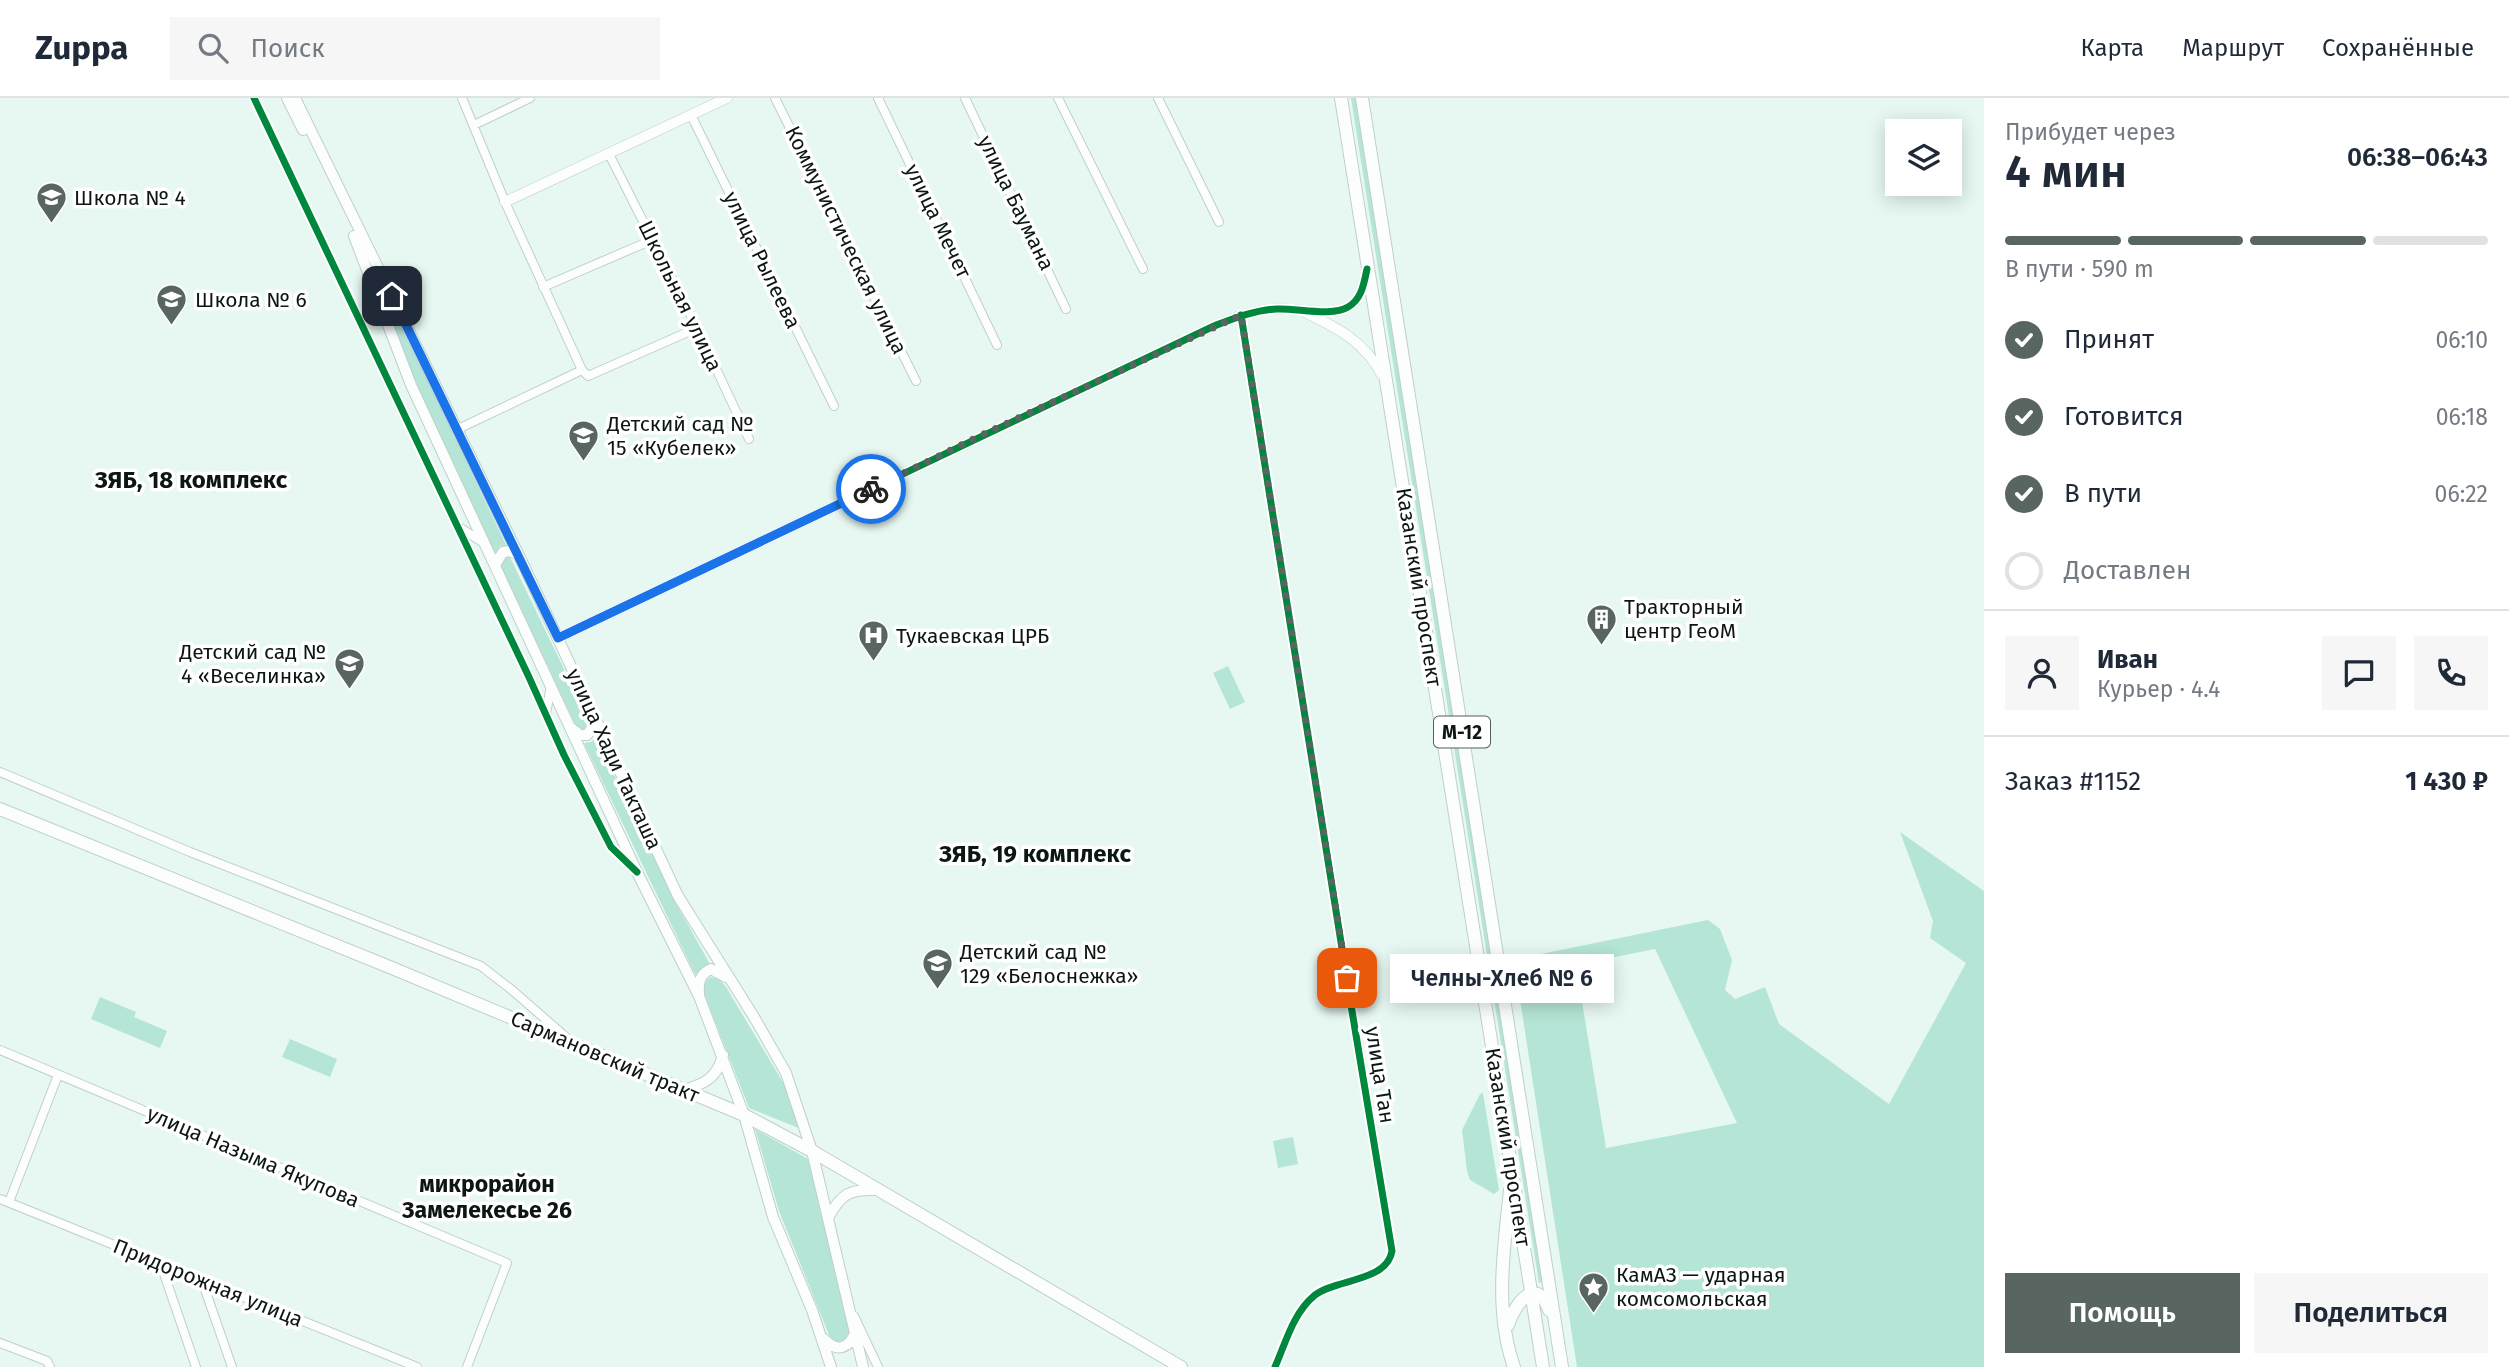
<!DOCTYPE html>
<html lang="ru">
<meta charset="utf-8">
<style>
body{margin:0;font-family:"Fira Sans",sans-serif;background:#f6f6f7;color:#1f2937;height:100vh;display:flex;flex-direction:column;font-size:26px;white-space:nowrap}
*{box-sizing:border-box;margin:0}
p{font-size:23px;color:#747a83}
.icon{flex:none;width:38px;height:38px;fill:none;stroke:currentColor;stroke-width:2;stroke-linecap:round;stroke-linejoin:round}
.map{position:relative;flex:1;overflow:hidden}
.panel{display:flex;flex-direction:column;background:#fff;width:525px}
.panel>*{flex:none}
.buttons{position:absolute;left:1885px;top:21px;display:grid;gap:14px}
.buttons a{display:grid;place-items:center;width:77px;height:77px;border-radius:0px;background:#fff;box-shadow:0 4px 18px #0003;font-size:35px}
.pin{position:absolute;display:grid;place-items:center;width:60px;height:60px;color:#fff;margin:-30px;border-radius:14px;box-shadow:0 4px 10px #0006}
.courier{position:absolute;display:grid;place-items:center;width:70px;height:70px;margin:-35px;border:5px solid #1a73e8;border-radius:50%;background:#fff;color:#222;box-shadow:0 2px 9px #0007}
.bubble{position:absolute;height:49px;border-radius:0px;background:#fff;box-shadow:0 4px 18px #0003;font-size:23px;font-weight:600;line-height:49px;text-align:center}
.overview em{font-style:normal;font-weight:600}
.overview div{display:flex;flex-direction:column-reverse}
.overview{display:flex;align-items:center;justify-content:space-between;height:119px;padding:0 21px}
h1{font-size:46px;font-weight:600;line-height:52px}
.bar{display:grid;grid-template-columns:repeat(4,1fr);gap:10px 7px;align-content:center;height:84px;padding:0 21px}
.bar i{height:9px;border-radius:5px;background:#e0e1e3}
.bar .current{background:#596561}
.bar p{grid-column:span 4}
.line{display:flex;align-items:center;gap:18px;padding:0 21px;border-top:2px solid #e0e1e3}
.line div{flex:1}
.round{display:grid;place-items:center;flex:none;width:74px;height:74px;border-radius:0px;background:#f6f6f7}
ol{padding:0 21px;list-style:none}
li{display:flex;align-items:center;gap:21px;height:77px}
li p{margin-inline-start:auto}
li .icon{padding:7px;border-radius:50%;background:#596561;color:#fff;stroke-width:4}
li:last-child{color:#747a83}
li i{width:38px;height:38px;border:4px solid #e0e1e3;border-radius:50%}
.primary-button{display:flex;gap:14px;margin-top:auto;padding:14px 21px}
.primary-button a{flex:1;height:80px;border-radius:0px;background:#596561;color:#fff;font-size:28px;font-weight:600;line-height:80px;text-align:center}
.primary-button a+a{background:#f6f6f7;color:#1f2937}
header{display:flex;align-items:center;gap:42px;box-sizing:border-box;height:98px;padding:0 35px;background:#fff;border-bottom:2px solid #e0e1e3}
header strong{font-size:33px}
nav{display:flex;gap:38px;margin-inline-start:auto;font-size:24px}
.search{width:490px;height:63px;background:#f6f6f7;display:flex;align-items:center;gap:18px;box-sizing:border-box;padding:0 24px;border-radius:0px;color:#747a83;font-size:26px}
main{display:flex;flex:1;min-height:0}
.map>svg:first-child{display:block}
.green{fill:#b5e5d6;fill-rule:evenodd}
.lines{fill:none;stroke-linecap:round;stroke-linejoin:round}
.minor-casing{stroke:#c1ceca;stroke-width:10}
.tertiary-casing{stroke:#c1ceca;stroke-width:11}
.secondary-casing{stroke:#c1ceca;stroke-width:12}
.primary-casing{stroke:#c1ceca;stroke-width:14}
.minor{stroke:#fbfefd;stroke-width:8}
.tertiary{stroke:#fbfefd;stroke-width:10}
.secondary{stroke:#fbfefd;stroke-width:10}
.primary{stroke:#fbfefd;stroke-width:12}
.cycleway-casing{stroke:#fff;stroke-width:11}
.cycleway{stroke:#00873e;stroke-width:7}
.done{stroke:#596561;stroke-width:7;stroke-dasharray:0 12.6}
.route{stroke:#1a73e8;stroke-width:9}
.labels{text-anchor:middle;stroke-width:7;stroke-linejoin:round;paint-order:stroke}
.shield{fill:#fff;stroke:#555c5a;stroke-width:2}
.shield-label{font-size:19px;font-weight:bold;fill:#0c1613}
.poi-label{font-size:21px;fill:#0c1613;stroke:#fff;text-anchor:start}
.street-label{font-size:21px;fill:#0c1613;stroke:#fff}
.neighbourhood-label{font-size:23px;font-weight:bold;fill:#0c1613;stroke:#fff}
.quarter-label{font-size:24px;font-weight:bold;fill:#0c1613;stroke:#fff}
</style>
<header>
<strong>Zuppa</strong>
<div class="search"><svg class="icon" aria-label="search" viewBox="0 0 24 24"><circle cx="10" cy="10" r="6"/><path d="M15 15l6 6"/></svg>Поиск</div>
<nav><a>Карта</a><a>Маршрут</a><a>Сохранённые</a></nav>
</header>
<main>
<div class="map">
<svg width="1984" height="1269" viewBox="0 0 1984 1269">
<rect width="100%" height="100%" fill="#e7f8f2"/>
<path class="green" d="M1351,0h5l188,1184 -5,1z
M367,155l140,294 -7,-1 -5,7 -76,-162 -32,-74z
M510,459l80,166 -6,7 -8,-4 -76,-162 3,-6z
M1228,568l17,36 -15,7 -17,-36z
M596,639l78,163 37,66 -16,8 -111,-231 7,-1z
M1900,734l84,59v476h-407l-60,-387 3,-13 11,-11 177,-36 12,9 12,31 -7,30 10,9 30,-12 14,37 110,80 77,-141 -36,-25 3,-17zM1655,851l82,174 -131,25 -30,-183z
M711,879l8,2 7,8 61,102 14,40 -52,-21 -45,-115c-1,-8 0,-12 7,-16z
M100,899l36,15 -2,5 33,14 -7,17 -69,-29z
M290,941l47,20 -7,18 -48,-20z
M1483,995l16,97 -5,4 -24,-14 -3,-9 -5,-41 18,-36z
M755,1031l53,30 44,175 -8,10 -11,-2 -4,-7 -50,-124z
M1293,1039l5,27 -20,4 -5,-27z"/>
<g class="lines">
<defs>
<path id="minor" d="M254,0l274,577 36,80 47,92 23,22
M462,0l43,104 77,168 6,6 109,-48
M775,0l141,283
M878,0l119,247
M965,0l101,211
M1058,0l85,171
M1158,0l61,124
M691,17l143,291
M474,27l56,-27
M609,56l88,174 52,111
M543,189l109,-47
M1241,217l110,690 41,246c-5,31 -57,28 -77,44 -22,18 -29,47 -40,72
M458,331l124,-59
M457,428l27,17
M546,616l5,-29
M0,674l190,80 291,114 31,24 55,48
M0,952l507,213 -40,104
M0,1101l417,168
M9,1104l49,-127
M161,1167l35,102
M202,1183l30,86
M854,1218l24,51
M0,1245l47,18 3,6"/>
<path id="tertiary" d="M505,104l222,-104
M1306,215c32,15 59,29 76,62
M558,540l656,-312c20,-8 41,-16 63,-17 20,-1 54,8 71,-2 13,-7 16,-24 19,-37"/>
<path id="secondary" d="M287,0l16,32
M295,0l230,470 153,328 76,121 32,56 26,78 51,216
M354,138l57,149 226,487 62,124 45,119 29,102 39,93 19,57
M495,467l8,-13 6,-1 8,3
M571,630l9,7h7l10,-14
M699,895c-1,-11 1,-19 12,-24l15,8
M683,992c22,-6 34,-12 40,-35
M828,1120c13,-24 21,-29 48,-28
M824,1241c13,14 25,10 32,-8"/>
<path id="primary" d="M1341,0l202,1269
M1362,0l200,1269
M0,711l392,159 352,147 68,36 369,216
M1510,1092c-6,57 -16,121 4,177
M1508,1227c7,-21 28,-51 41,-15"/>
</defs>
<use href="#minor" class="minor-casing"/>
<use href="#tertiary" class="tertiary-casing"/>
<use href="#secondary" class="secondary-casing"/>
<use href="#primary" class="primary-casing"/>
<use href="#minor" class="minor"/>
<use href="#tertiary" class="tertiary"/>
<use href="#secondary" class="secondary"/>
<use href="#primary" class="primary"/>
<defs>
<path id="cycleway" d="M254,0l274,577 36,80 47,92 26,25
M1241,217l110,690 41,246c-5,31 -57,28 -77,44 -22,18 -29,47 -40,72
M558,540l656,-312c21,-8 41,-16 63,-17 20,-1 55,8 71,-2 14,-8 16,-24 19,-38"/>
</defs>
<use href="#cycleway" class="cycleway-casing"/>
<use href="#cycleway" class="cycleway"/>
</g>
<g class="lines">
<path class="done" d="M871,391l117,-57 253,-117 106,663"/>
<path class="route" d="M392,198l166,342 313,-149"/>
</g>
<defs>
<symbol id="school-pin" viewBox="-11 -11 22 30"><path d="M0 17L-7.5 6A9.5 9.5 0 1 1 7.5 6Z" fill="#596561" stroke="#fff"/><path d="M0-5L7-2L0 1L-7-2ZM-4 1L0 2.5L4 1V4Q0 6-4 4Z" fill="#fff"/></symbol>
<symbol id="building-pin" viewBox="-11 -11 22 30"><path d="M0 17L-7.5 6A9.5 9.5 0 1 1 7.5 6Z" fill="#596561" stroke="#fff"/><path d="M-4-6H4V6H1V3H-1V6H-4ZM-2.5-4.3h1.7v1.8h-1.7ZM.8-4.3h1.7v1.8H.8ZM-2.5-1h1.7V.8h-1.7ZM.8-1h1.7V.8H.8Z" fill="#fff"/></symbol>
<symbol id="hospital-pin" viewBox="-11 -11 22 30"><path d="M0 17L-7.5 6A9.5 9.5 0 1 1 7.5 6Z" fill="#596561" stroke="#fff"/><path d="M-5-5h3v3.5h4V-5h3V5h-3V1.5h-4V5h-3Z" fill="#fff"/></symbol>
<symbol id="sight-pin" viewBox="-11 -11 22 30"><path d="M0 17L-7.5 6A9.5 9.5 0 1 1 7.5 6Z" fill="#596561" stroke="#fff"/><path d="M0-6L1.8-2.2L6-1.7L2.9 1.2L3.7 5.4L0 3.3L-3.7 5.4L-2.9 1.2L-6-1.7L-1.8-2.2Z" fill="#fff"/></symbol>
</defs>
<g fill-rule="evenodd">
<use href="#school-pin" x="34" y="82" width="35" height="47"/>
<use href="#school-pin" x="154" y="184" width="35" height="47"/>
<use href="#school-pin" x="566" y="320" width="35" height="47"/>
<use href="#building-pin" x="1584" y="504" width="35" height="47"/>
<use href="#hospital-pin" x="856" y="520" width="35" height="47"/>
<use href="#school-pin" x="332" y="548" width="35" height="47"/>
<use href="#school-pin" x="920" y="848" width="35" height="47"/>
<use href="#sight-pin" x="1576" y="1172" width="35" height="47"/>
</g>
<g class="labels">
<rect class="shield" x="1434" y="618.5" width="56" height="31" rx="5"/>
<g class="shield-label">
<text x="1462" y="641">М-12</text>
</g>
<g class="poi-label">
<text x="74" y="107">Школа № 4</text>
<text x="195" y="209">Школа № 6</text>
<text x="607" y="333">Детский сад №<tspan x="607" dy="24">15 «Кубелек»</tspan></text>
<text x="1624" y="516">Тракторный<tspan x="1624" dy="24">центр ГеоМ</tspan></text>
<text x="896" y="545">Тукаевская ЦРБ</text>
<text x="326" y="561" text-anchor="end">Детский сад №<tspan x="326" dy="24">4 «Веселинка»</tspan></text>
<text x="960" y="861">Детский сад №<tspan x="960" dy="24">129 «Белоснежка»</tspan></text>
<text x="1616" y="1184">КамАЗ — ударная<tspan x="1616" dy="24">комсомольская</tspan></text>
</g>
<g class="street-label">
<text transform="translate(1016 105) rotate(64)" y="7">улица Баумана</text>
<text transform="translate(938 123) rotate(64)" y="7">улица Мечет</text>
<text transform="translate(846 142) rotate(64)" y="7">Коммунистическая улица</text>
<text transform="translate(762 162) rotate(64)" y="7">улица Рылеева</text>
<text transform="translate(680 198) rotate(64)" y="7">Школьная улица</text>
<text transform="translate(1419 489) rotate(81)" y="7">Казанский проспект</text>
<text transform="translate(614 661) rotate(65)" y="7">улица Хади Такташа</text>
<text transform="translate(605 959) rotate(23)" y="7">Сармановский тракт</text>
<text transform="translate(1380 977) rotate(81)" y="7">улица Тан</text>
<text transform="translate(1508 1049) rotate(81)" y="7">Казанский проспект</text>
<text transform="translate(253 1059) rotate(23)" y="7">улица Назыма Якупова</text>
<text transform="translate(208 1185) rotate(22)" y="7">Придорожная улица</text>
</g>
<g class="neighbourhood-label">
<text x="487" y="1094">микрорайон<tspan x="487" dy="26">Замелекесье 26</tspan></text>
</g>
<g class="quarter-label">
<text x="191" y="390">ЗЯБ, 18 комплекс</text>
<text x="1035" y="764">ЗЯБ, 19 комплекс</text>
</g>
</g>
</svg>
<div class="buttons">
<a><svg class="icon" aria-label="layers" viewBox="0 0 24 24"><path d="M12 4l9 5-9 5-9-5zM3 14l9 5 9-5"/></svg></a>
</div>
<div class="pin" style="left:1347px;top:880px;background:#ea580c"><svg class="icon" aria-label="bag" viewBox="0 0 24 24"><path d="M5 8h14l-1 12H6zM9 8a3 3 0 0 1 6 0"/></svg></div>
<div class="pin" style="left:392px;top:198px;background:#1f2937"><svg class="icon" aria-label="home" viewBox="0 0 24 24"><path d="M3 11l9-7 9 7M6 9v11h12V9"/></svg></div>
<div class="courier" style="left:871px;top:391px"><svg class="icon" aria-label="bike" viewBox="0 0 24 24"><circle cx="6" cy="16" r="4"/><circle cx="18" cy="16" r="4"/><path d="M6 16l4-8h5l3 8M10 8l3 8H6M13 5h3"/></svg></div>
<div class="bubble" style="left:1390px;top:856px;width:224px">Челны-Хлеб № 6</div>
</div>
<section class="panel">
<div class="overview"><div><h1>4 мин</h1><p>Прибудет через</p></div><em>06:38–06:43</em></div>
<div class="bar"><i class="current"></i><i class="current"></i><i class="current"></i><i></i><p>В пути · 590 m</p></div>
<ol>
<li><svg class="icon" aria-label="check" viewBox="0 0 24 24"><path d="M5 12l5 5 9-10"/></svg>Принят<p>06:10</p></li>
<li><svg class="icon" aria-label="check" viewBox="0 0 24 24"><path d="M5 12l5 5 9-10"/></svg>Готовится<p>06:18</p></li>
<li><svg class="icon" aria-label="check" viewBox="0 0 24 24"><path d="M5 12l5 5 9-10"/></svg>В пути<p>06:22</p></li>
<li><i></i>Доставлен</li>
</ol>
<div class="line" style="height:126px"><a class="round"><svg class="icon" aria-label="person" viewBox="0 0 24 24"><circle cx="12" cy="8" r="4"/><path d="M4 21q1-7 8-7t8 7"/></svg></a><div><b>Иван</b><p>Курьер · 4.4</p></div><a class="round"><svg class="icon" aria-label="chat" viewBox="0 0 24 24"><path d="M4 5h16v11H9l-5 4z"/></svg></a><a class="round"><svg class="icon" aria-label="phone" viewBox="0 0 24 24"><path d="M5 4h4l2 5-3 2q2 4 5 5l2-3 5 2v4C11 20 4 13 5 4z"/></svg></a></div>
<div class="line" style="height:91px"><div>Заказ #1152</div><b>1 430 ₽</b></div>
<div class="primary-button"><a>Помощь</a><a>Поделиться</a></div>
</section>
</main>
